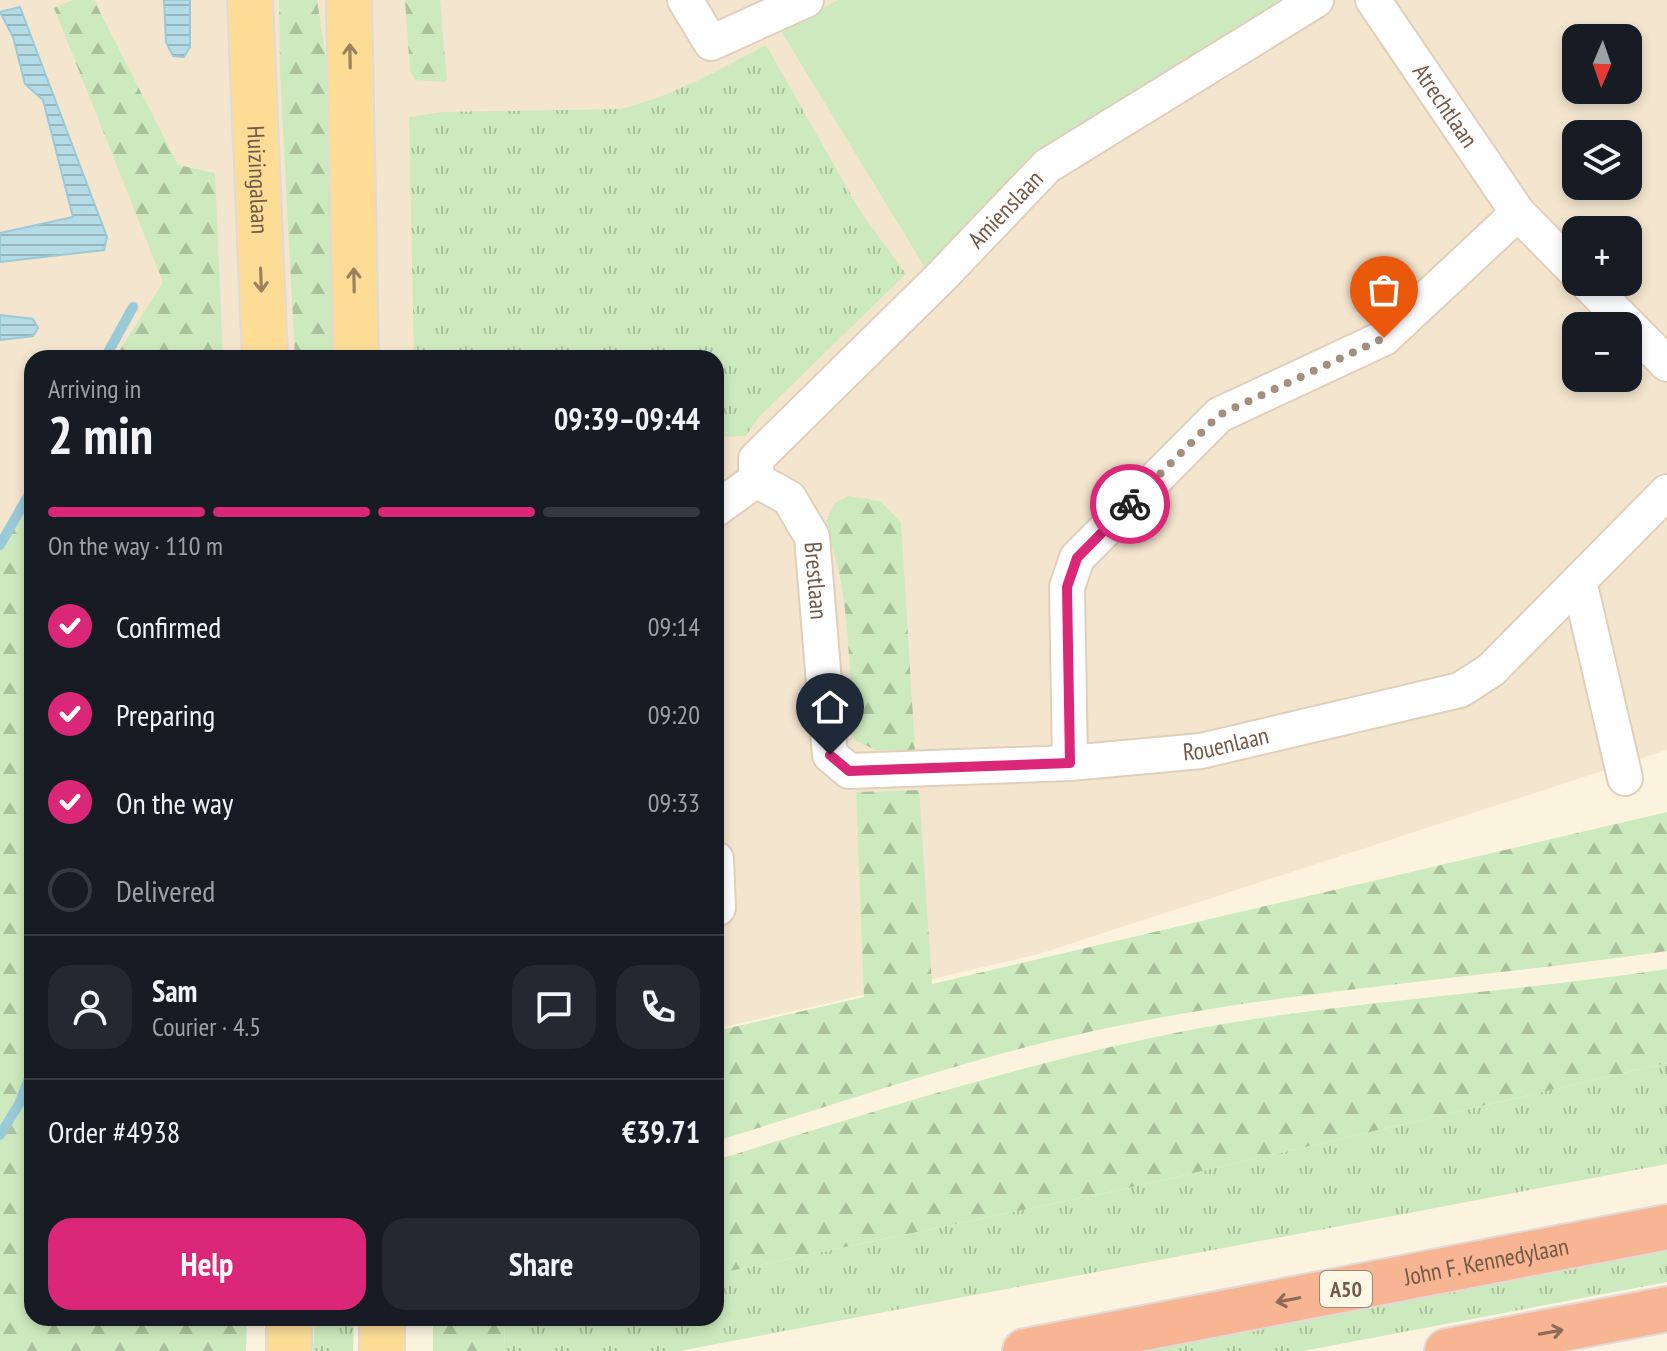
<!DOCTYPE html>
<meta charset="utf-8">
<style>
body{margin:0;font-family:"PT Sans Narrow",sans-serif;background:#242831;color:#f1f3f6;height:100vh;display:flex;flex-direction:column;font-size:30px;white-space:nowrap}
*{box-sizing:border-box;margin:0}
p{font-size:26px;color:#9ea1a6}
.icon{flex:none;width:44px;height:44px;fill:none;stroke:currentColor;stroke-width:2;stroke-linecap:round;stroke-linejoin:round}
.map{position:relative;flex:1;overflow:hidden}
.panel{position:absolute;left:24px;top:350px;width:700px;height:976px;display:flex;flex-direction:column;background:#171b24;border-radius:24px;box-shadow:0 4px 12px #0003}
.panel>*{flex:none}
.needle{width:52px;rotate:182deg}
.buttons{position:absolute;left:1562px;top:24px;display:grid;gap:16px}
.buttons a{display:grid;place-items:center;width:80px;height:80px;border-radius:16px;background:#171b24;box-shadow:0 4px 12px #0003;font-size:40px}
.pin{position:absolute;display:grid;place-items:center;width:68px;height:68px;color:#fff;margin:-82px -34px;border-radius:50% 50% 50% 0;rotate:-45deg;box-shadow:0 0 8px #0007}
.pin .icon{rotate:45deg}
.courier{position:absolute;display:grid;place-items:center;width:80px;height:80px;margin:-40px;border:6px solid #db2777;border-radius:50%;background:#fff;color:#222;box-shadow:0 2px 10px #0007}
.summary em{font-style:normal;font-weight:700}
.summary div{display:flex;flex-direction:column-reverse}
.summary{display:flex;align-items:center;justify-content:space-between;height:136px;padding:0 24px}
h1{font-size:52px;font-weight:700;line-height:60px}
.bar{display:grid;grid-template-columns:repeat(4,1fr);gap:12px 8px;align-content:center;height:96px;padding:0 24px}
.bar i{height:10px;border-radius:6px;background:#363941}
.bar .selected{background:#db2777}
.bar p{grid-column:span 4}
.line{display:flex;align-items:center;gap:20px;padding:0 24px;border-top:2px solid #363941}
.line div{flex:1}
.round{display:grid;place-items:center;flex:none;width:84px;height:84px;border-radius:24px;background:#242831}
ol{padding:0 24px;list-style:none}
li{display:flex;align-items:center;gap:24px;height:88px}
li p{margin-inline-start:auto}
li .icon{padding:8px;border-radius:50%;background:#db2777;color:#fff;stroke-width:4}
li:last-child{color:#9ea1a6}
li i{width:44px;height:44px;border:4px solid #363941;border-radius:50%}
.button{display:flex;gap:16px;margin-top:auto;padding:16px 24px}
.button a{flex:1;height:92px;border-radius:24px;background:#db2777;color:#fff;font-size:32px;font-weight:700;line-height:92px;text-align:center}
.button a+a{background:#242831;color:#f1f3f6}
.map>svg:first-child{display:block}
.residential{fill:#f4e5ce;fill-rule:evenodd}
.grass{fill:url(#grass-tufts)}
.forest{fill:url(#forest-firs)}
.park{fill:#cdeabe}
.water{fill:url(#water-rules);stroke:#9acad8;stroke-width:2}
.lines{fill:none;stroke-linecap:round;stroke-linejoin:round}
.stream{stroke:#9acad8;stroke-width:10}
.minor-casing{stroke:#e0cfbb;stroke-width:38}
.major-casing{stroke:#e0dad7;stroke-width:48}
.highway-casing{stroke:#e0dad7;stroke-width:48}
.minor{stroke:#fff;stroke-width:34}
.major{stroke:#fddd96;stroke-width:44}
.highway{stroke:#f8b594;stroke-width:44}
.oneway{stroke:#9c815f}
.oneway2{stroke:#8e6b56}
.done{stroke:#a38f7c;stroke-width:8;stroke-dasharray:0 14.4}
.route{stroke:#db2777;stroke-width:10}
.labels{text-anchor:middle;stroke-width:7;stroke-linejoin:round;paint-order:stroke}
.shield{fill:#fff7e6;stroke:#9d8877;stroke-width:2}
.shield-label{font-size:22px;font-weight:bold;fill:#735947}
.street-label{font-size:24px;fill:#735947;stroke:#fff7e6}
</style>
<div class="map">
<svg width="1667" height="1351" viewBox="0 0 1667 1351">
<defs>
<pattern id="grass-tufts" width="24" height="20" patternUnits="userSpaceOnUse" patternTransform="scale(2)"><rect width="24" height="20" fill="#cdeabe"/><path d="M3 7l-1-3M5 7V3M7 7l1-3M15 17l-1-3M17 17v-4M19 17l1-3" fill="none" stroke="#abc19c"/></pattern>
<pattern id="forest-firs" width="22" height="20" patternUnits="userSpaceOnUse" patternTransform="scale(2)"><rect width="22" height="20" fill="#cdeabe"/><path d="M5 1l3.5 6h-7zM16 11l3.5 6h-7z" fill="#abc19c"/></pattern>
<pattern id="water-rules" width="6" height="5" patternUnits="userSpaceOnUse" patternTransform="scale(2)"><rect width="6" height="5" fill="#b4dbe6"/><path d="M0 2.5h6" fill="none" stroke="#97b5bc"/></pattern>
</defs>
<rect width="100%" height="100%" fill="#fcf3df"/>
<path class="residential" d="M0,0h1667v750l-628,204 -323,75v-671h-684v808l-32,6zM1576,38h52v52h-52zM1576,134h52v52h-52zM1576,230h52v52h-52zM1576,326h52v52h-52z"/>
<path class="grass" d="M766,45l94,166 46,63 -148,144 -12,18 -30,1v-79h-302l-5,-241 34,-5 178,-3c52,-13 98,-39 145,-64z
M1667,1063v101l-988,187h-175l1,-32 211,-1v-44l417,-87z
M1667,1246v36l-364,69h-178z
M314,1318h40l-1,33h-40z"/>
<path class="forest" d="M73,0h21l84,165 37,8 8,185h-108l48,-76 -109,-274z
M279,0h38l19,124 6,234h-47l-15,-286z
M405,0h35l7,82 -32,-2 -5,-9z
M32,495v823h215l-1,33h-246v-803z
M848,496l32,5 21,21 14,228h-39l-22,-10c-5,-57 -3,-167 -31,-212l12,-25z
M919,790l13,194 735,-172v139c-191,28 -385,39 -574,80 -127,28 -252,72 -377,110v-110l148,-34 -8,-205z
M1667,969v94l-534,124 -417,87v-114c170,-52 338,-107 513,-137 145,-24 293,-32 438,-54z
M433,1318h76l-4,1 -1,32h-71z"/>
<path class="park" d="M838,0h444l-256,162 -99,109 -146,-240z"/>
<path class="water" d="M164,0h26v47l-6,10 -11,-1 -7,-14z
M20,7l87,230 -3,13 -104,12v-29l73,-16 -30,-117 -18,-16 -12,-47 -13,-25z
M0,315l33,4 5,9 -5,8 -33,4z"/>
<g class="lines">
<path class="stream" d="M105,358l28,-51
M0,545l32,-56
M0,1135l19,-31 13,-33"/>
<defs>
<g id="minor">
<path d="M685,0l26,43 95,-43"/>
<path id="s1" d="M1373,0l145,213 58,59"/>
<path d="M1586,282l81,82"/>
<path id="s2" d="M756,480v-21l185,-182 106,-111 269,-166"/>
<path id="s3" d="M716,509l40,-29 33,18 23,39 18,218 19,16 221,-8 131,-12 259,-61 31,-20 176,-178"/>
<path d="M1579,581l46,197"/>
<path d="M1070,763l-3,-176 10,-29 142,-143 165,-77 134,-125"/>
<path d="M716,859l2,49"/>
</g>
<g id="major">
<path id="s4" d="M250,0l15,358"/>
<path d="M349,0l7,358"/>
<path d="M289,1318v33"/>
<path d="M382,1318v33"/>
</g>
<g id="highway">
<path id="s5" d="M1025,1351l642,-124"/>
<path d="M1447,1351l220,-42"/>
</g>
</defs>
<use href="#minor" class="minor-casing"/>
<use href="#major" class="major-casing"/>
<use href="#highway" class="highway-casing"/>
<use href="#minor" class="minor"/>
<use href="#major" class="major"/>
<use href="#highway" class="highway"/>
</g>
<defs><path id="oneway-shaft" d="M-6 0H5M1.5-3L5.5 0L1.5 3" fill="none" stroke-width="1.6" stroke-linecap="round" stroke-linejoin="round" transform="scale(2)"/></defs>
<g class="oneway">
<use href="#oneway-shaft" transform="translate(350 56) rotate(-91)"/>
<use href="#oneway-shaft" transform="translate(261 280) rotate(88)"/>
<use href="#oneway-shaft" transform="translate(354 280) rotate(-91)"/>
</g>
<g class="oneway2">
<use href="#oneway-shaft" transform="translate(1288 1300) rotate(169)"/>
<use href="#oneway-shaft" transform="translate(1551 1332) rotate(-10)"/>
</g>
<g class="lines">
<path class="done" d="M1130,504l89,-89 165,-77"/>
<path class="route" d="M830,755l19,16 221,-8 -3,-176 10,-29 53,-54"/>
</g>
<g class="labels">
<rect class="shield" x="1320" y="1271" width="52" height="36" rx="6"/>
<g class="shield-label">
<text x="1346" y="1297">A50</text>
</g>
<g class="street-label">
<text dy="8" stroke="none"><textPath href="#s1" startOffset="128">Atrechtlaan</textPath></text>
<text dy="8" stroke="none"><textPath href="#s4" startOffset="180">Huizingalaan</textPath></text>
<text dy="8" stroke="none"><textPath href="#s2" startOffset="374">Amienslaan</textPath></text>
<text dy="8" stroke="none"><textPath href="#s3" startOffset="176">Brestlaan</textPath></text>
<text dy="8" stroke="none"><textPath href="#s3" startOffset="754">Rouenlaan</textPath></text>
<text dy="8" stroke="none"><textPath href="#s5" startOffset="470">John F. Kennedylaan</textPath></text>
</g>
</g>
</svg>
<div class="buttons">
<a><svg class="needle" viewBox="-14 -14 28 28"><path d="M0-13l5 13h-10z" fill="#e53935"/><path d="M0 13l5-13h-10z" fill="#9ea1a6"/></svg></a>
<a><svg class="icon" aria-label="layers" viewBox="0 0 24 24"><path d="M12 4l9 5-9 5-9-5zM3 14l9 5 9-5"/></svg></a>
<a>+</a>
<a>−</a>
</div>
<div class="pin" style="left:1384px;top:338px;background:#ea580c"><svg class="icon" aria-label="bag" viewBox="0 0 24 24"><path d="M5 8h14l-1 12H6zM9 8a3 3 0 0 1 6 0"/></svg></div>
<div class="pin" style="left:830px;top:755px;background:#1f2937"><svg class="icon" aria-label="home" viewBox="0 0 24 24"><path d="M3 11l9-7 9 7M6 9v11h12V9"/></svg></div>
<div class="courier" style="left:1130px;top:504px"><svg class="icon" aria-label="bike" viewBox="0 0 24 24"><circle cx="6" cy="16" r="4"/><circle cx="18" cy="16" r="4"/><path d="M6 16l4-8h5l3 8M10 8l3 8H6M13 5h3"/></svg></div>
<section class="panel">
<div class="summary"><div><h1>2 min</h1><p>Arriving in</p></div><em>09:39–09:44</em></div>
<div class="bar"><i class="selected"></i><i class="selected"></i><i class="selected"></i><i></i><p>On the way · 110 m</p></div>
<ol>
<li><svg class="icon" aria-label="check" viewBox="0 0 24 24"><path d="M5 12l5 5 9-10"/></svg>Confirmed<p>09:14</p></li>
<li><svg class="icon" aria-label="check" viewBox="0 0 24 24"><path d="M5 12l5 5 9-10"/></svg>Preparing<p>09:20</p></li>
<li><svg class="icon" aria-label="check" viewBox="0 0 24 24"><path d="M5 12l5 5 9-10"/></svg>On the way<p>09:33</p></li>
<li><i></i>Delivered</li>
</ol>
<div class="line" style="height:144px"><a class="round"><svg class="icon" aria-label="person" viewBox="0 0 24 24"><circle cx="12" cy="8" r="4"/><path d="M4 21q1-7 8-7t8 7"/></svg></a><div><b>Sam</b><p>Courier · 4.5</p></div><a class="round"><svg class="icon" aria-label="chat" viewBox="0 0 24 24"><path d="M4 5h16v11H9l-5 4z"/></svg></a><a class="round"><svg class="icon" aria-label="phone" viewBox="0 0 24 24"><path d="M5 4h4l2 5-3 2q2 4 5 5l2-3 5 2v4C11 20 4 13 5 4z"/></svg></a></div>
<div class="line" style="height:104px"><div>Order #4938</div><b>€39.71</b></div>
<div class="button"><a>Help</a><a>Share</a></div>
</section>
</div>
